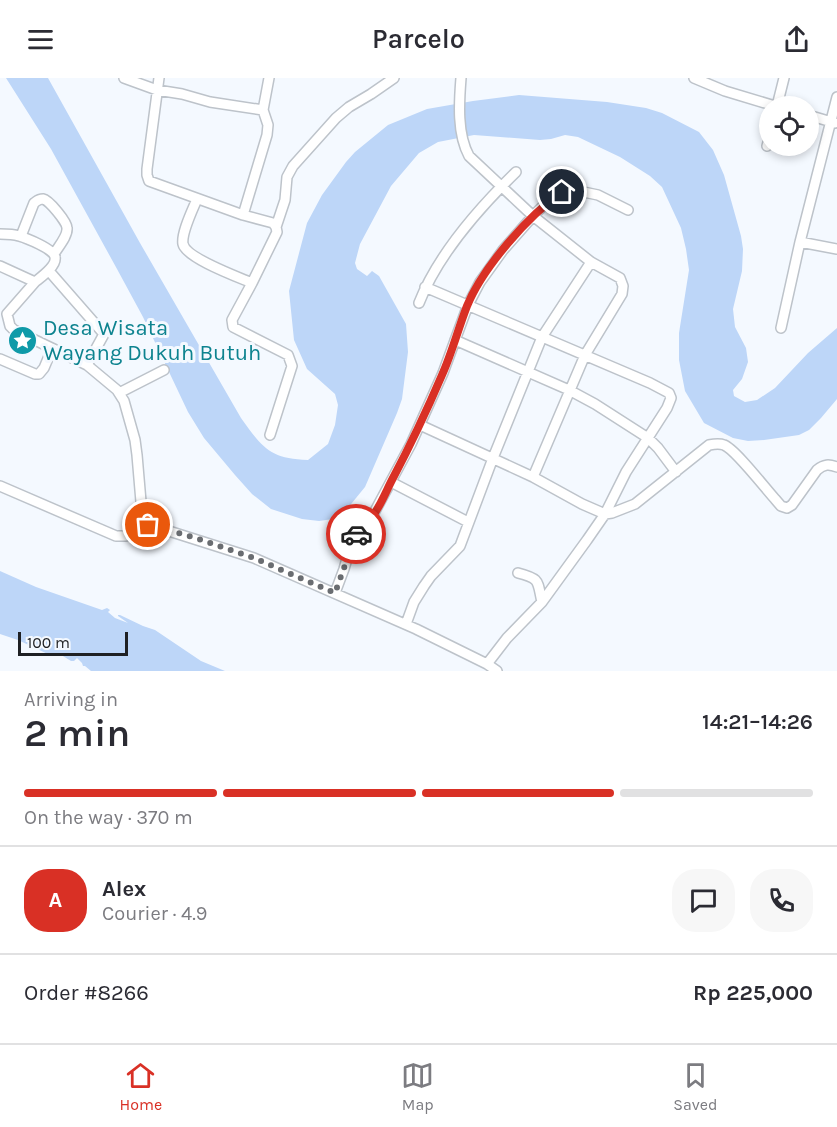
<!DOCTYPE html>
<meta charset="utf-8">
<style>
body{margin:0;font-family:Karla,sans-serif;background:#f7f7f7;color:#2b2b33;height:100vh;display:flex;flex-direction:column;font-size:22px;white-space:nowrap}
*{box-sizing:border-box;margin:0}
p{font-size:20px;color:#7c7c81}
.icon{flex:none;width:33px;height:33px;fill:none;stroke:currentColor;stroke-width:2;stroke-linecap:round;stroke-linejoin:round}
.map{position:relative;height:593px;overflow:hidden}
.drawer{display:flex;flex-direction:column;background:#fff;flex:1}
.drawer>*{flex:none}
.buttons{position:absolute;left:759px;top:18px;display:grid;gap:12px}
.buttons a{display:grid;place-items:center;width:60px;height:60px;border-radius:50%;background:#fff;box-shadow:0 3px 9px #0003;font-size:30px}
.scale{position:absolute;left:18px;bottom:15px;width:110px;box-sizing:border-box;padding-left:6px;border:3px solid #1f2124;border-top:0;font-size:16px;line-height:21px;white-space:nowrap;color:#1f2124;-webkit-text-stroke:4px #f4f9ff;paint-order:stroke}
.pin{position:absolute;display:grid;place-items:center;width:51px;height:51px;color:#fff;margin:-26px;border:3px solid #fff;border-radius:50%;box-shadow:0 2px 6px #0007}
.courier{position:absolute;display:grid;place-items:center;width:60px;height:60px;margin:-30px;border:4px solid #d93025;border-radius:50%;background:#fff;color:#222;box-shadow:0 2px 8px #0007}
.overview em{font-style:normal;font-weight:600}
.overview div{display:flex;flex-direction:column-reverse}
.overview{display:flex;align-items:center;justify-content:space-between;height:102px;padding:0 24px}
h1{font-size:39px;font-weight:600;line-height:45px}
.bar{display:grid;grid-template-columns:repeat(4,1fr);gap:9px 6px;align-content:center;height:72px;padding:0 24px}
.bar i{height:8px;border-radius:4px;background:#e1e1e2}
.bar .active{background:#d93025}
.bar p{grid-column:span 4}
.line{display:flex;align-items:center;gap:15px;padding:0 24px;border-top:2px solid #e1e1e2}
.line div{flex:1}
.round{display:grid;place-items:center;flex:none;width:63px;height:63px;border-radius:24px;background:#f7f7f7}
header{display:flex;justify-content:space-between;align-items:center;height:78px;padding:0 24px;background:#fff;font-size:27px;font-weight:600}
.menu{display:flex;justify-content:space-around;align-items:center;height:84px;border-top:2px solid #e1e1e2;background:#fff;font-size:16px;color:#7c7c81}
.menu a{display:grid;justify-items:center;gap:3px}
.menu .active{color:#d93025}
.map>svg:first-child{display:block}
.water{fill:#bdd6f8}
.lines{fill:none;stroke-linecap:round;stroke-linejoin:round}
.street-casing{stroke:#bdc3ca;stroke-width:12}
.street{stroke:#fff;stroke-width:9}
.done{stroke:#6a6d71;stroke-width:6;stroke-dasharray:0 10.8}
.route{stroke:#d93025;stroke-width:8}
.labels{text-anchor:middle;stroke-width:6;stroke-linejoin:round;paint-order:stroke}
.culture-label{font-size:22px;fill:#0d838f;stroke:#f4f9ff;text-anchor:start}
</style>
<header><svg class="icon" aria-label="menu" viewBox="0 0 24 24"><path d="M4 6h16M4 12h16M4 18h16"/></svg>Parcelo<svg class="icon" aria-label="share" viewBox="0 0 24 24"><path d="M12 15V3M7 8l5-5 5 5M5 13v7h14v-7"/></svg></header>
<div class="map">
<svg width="837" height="593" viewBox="0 0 837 593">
<rect width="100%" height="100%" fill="#f4f9ff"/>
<path class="water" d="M6,0h42l92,165 101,175c21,29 28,41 67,42l20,-16 7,-19 3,-20 -3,-11 -28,-25 -13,-29 -5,-49 18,-68 15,-28 24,-33 9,-10 33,-27 39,-16 46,-8 46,-6 88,7 39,6 16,5 37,19 14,18 11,25 17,61 2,13 -1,22 -9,38 2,18 11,21 2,14 -6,17 -9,11 1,6 11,6 12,-2 18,-12 33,-35 29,-25v71l-16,19 -12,12 -10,5 -35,5 -16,1 -15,-3 -29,-15 -19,-32 -6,-31v-27l10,-63 -3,-21 -5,-21 -19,-41 -12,-11 -30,-19 -42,-20 -13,-2 -14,4 -11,1 -66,-5 -36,7 -19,11 -28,33 -31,58 -5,19 2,6 10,7 5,-5 7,5 27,48 2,28 -6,47 -5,14 -32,74 -18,22 -14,10 -14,2 -17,-2 -31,-10 -19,-15 -17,-19 -31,-37 -16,-26 -45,-95 -26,-48 -66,-120z
M0,493l36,16 66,23 5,-2 3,2 -2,2 7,6 13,5 -10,-7v-1h2l23,11 12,4 46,31 24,10h-134l-6,-5h-2l-1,-3 -5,-5 -3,3h-3l-13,-8 -2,3h-4l-34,-16 -18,-6z"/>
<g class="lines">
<defs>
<path id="street" d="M124,0l33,12 25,4 28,8 53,8
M159,0l-12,91v6l2,6 94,34 30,8 3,4 1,5 -25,51 -20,37 1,7 55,28 4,11 -22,69
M461,0c-2,25 -4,56 8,78l64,60 58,46 29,16 3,8 -1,8 -37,61 -52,122
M694,0l31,13 50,15
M777,28l7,-28
M808,37l27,8
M767,68l3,-10
M197,121c-4,10 -16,34 -14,45 3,14 55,33 69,39
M243,137l24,-80 1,-10 -5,-15 6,-32
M276,149l9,-27 2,-23 6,-11 43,-48 13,-11 22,-13 23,-16
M0,156c6,0 13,0 19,2 7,2 35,13 36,21 2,9 -14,20 -20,25
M21,158l13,-33c3,-2 4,-4 9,-4 6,1 24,23 24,29 1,8 -9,19 -13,26
M800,164l37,7
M0,188l35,16 -28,32 3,12 4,4 73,35 30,25 7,11 11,39 2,15 6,70
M49,193l55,63 -17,31
M425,209l225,96 19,10 2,5 -4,10 -41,64 -21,42 -18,26 -45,62 -35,36 -20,26
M419,225c19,-49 59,-94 97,-131
M781,250l19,-86 37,-145
M455,262l114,50 26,14 53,34 10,10 18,24
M0,281l35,15h4l5,-6 8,-19
M119,315l45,-23
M420,347l113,52 49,27 23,10 7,-1 23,-9 74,-59c5,-1 10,-2 15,0 11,4 41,43 51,54l6,7 6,2 5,-3 25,-35c7,-6 12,-6 20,-3
M391,404l77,40
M0,408l116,50h10l17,-11
M143,447l10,1 101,32 162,71 71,35 10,7
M518,495c23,6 19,8 24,29
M335,515l9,-24 9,-31 8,-12 13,-13 37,-69 32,-71 25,-68 12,-23 23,-32 30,-34 13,-13 16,-11 12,-2 24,5 30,15
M406,546l8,-22 10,-16 7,-10 29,-30 33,-88 49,-121 49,-75"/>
</defs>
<use href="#street" class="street-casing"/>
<use href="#street" class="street"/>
</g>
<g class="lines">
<path class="done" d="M148,447l45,12 61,21 81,35 9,-25 9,-30 3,-4"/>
<path class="route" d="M356,456c5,-8 12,-13 18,-20 8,-11 13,-25 19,-36 18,-34 34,-68 49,-103 10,-22 16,-46 25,-69 16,-39 61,-90 95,-114"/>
</g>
<defs>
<symbol id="sight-disc" viewBox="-11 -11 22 22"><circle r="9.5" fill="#0f9aa8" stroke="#f4f9ff"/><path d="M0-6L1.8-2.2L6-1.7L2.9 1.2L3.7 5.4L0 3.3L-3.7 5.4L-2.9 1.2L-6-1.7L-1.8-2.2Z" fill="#fff"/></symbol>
</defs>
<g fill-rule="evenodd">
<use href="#sight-disc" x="6" y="246" width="33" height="33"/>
</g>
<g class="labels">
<g class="culture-label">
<text x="43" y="257">Desa Wisata<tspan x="43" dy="25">Wayang Dukuh Butuh</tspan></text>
</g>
</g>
</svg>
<div class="buttons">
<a><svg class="icon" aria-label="locate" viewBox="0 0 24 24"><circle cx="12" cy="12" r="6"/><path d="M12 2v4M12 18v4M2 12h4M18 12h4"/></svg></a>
</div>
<div class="scale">100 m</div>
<div class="pin" style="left:148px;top:447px;background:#ea580c"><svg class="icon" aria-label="bag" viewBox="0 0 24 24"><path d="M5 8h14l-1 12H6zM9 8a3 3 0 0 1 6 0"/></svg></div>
<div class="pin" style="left:562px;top:114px;background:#1f2937"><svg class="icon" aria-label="home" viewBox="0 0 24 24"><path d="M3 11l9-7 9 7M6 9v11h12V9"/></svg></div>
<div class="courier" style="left:356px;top:456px"><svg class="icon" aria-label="car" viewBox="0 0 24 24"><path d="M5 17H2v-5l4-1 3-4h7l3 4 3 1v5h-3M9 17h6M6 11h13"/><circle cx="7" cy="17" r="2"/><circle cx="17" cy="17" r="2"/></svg></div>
</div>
<section class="drawer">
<div class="overview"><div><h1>2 min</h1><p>Arriving in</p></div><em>14:21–14:26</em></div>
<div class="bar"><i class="active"></i><i class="active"></i><i class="active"></i><i></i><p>On the way · 370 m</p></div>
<div class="line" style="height:108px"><b class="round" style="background:#d93025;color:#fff">A</b><div><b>Alex</b><p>Courier · 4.9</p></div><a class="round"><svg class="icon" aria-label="chat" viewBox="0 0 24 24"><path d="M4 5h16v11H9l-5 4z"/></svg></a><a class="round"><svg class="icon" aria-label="phone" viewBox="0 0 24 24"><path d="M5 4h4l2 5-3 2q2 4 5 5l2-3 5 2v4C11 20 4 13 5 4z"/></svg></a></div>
<div class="line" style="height:78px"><div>Order #8266</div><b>Rp 225,000</b></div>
</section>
<nav class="menu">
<a class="active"><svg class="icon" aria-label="home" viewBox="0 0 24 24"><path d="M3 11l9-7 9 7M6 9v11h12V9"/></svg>Home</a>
<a><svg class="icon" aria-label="map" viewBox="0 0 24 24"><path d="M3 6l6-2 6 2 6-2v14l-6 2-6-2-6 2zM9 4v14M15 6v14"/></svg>Map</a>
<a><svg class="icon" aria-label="saved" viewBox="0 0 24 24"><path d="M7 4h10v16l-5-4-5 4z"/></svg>Saved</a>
</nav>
